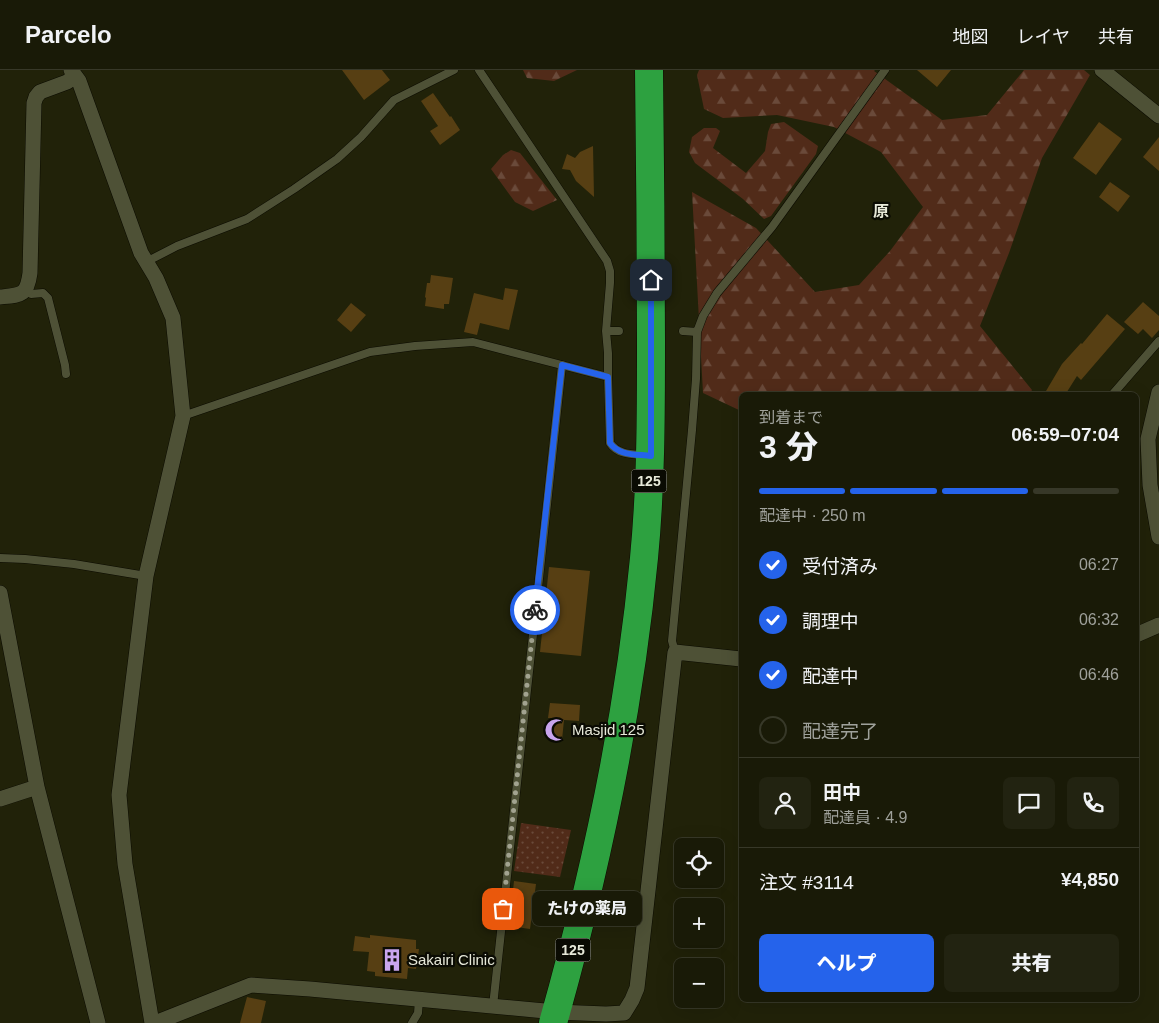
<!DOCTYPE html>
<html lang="ja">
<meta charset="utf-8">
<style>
body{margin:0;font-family:Arial,"Noto Sans JP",sans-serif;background:#222311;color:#f1f3f6;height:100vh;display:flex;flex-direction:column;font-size:19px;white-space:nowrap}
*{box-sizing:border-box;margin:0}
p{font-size:16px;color:#9fa19b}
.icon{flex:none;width:28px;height:28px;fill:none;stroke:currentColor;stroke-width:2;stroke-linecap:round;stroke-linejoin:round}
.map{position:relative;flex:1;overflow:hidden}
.side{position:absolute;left:739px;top:322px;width:400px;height:610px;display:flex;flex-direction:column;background:#191a07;border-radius:8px;box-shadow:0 5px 20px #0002,0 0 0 1px #373828}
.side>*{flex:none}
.tools{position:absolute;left:674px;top:768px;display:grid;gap:10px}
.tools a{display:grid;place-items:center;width:50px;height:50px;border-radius:8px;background:#191a07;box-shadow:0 5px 20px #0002,0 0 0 1px #373828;font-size:25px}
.pin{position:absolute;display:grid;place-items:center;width:42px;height:42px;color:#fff;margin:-21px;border-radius:10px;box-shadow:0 2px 8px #0006}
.courier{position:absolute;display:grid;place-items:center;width:50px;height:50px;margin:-25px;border:4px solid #2563eb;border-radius:50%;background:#fff;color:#222;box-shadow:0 1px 6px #0007}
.bubble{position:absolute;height:35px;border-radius:8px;background:#191a07;box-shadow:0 5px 20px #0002,0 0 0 1px #373828;font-size:16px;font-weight:800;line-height:35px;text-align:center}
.headline em{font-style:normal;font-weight:800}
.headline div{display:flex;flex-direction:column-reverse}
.headline{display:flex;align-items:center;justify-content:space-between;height:85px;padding:0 20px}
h1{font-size:32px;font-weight:800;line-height:38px}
.bar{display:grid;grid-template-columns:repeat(4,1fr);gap:8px 5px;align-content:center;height:60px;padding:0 20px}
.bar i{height:6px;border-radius:4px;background:#373828}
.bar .current{background:#2563eb}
.bar p{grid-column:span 4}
.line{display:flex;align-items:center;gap:12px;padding:0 20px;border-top:1px solid #373828}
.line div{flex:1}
.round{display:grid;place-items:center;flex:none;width:52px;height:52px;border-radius:8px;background:#222311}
ol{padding:0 20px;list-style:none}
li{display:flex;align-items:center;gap:15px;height:55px}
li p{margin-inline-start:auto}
li .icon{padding:5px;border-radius:50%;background:#2563eb;color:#fff;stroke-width:4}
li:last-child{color:#9fa19b}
li i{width:28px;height:28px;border:2px solid #373828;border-radius:50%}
.action{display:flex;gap:10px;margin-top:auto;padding:10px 20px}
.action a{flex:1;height:58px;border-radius:8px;background:#2563eb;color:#fff;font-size:20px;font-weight:800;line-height:58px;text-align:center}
.action a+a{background:#222311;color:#f1f3f6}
header{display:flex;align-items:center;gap:30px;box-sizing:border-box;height:70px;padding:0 25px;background:#191a07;border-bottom:1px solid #373828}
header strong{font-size:24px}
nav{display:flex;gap:28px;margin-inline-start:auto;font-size:18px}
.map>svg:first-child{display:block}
.forest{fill:url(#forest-firs)}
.park{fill:url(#park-dots)}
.building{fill:#573f13}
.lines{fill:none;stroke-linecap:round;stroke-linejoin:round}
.lane-casing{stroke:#0b0b00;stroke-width:9}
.street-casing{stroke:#0b0b00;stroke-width:16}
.highway-casing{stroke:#0b0b00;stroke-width:29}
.lane{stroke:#4e5136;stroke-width:8}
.street{stroke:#4e5136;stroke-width:15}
.highway{stroke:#2da140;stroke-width:28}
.done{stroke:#a2a390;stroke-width:5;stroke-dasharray:0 9}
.route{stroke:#2563eb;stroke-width:6}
.labels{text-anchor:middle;stroke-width:4.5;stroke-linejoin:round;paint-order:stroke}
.shield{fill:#0a0b03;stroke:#a5a699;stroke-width:1}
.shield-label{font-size:14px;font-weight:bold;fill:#e7e9d9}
.poi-label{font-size:15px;fill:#e7e9d9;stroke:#0a0b03;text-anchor:start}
.neighbourhood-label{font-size:16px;font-weight:bold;fill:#e7e9d9;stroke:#0a0b03}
</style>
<header>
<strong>Parcelo</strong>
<nav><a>地図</a><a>レイヤ</a><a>共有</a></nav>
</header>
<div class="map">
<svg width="1159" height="953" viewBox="0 0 1159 953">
<defs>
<pattern id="forest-firs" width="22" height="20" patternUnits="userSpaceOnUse" patternTransform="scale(1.25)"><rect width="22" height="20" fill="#512b19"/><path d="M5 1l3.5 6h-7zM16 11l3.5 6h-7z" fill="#6a4a3a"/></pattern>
<pattern id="park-dots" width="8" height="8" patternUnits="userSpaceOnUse" patternTransform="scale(1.25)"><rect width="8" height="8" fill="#512b19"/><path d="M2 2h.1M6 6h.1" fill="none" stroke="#6a4a3a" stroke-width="1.8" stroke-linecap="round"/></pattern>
</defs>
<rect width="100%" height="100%" fill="#212209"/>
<path class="forest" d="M523,0h54l-23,11 -27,-3z
M699,0h176l-1,1 68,49 45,-5 37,-45h60l6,5 -48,83 -33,95 -29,73 52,64 -3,5h-288v16l-38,-18 -11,-201 64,36 59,64 44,-7 31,-34 33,-44 -42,-55 -47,-25 -57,-12 -54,3 -19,-9 -7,-34z
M784,52l34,24 -2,8 -45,62 -7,3 -21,-20 -48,-36 -6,-11 3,-15 12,-9h12l4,3 -7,17 33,25 19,-22 3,-19 3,-8z
M511,80l9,3 37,47 -24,11 -18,-9 -24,-33 12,-14z"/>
<path class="park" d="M521,753l50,7 -11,47 -46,-6z"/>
<path class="building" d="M342,0h40l8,10 -26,20z
M917,0h34l-14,17z
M433,23l17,24 1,-1 9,14 -20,15 -10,-14 8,-5 -17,-25z
M1099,52l23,17 -26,36 -23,-17z
M1159,67v34l-16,-14z
M593,76l1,51 -18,-16 -6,-11 -8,-1 5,-15 8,4 5,-6z
M1110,112l20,14 -12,16 -19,-15z
M431,205l22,3 -4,26h-5v5l-19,-3 1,-8 -1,-1 2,-14h3z
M505,218l13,2 -9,40 -29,-7 -3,12 -13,-3 10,-39 29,7z
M1143,232l16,14v14l-7,8 -9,-9 -5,5 -14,-12z
M351,233l15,12 -15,17 -14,-12z
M1107,244l18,15 -44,51 -4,-4 -12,19h-12l-7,-4 16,-27 19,-21 1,1z
M549,497l41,4 -9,85 -41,-4z
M550,633l30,2 -1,16 -15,-1 -2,20h-13l2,-22h-3z
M514,811l22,3 -6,45 -21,-3z
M370,865l46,5v9h3l-3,20 -8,-1 -1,11 -32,-3v-4l-8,-1 2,-19 -16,-1 2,-15 15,2z
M247,927l19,4 -5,22h-21z"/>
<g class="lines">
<defs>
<path id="lane" d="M479,0l128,191 3,10v12l-4,48 2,22v24
M146,192l31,-16 70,-27 47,-30 43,-30 24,-22 33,-37 60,-30
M25,221l6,3 12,-1 5,5 17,67 1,9
M606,261h13
M683,261l14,1
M1112,325l47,-54
M183,346l187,-64 45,-6 58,-4 135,35 2,66c8,12 22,11 35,12
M0,488l25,1 49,5 72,12
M675,582l-3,-11 20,-211 4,-51 1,-47 6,-16 14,-23 55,-66 113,-157
M493,936l69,-641
M412,953l6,-10 1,-13"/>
<path id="street" d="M71,0l8,11 62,172 15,25 17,40 10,98 -37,160 -27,219 6,69 27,159
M1102,0l57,46
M0,227c21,-2 27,-1 30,-24l4,-170 2,-6 4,-5 27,-10 8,-6
M1159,322l-11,47 2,46 9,52
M0,523l37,194 61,236
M1136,565l23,-10
M0,729l37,-12
M155,953l96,-38 59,4 246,23 50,2 18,-1 8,-13 5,-12 38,-336 66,7"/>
<path id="highway" d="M553,953c43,-152 76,-307 91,-465 7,-72 7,-144 7,-217 0,-90 -1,-181 -2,-271"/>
</defs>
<use href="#lane" class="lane-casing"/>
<use href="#street" class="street-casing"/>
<use href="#highway" class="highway-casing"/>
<use href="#lane" class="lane"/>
<use href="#street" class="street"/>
<use href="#highway" class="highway"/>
</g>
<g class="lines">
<path class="done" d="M503,839l32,-299"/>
<path class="route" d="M535,540l27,-245 46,12 2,66c9,13 27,11 41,13v-176"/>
</g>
<defs>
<symbol id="mosque-bare" viewBox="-9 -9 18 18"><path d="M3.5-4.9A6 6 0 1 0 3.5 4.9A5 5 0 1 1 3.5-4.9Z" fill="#c9a5ee" stroke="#0a0b03" stroke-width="2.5" paint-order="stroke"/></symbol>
<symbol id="building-bare" viewBox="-9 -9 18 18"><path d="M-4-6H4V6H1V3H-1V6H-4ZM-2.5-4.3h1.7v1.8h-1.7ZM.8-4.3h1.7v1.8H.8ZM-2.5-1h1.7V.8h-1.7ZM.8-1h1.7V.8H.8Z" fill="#c9a5ee" stroke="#0a0b03" stroke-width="2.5" paint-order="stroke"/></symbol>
</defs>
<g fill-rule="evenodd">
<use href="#mosque-bare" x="540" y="644" width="32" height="32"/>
<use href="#building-bare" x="376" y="874" width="32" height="32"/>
</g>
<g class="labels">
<g class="shield">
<rect x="631.5" y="399.5" width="35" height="23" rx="4"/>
<rect x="555.5" y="868.5" width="35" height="23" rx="4"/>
</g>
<g class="shield-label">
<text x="649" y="416">125</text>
<text x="573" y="885">125</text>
</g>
<g class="poi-label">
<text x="572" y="665">Masjid 125</text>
<text x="408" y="895">Sakairi Clinic</text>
</g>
<g class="neighbourhood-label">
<text x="881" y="147">原</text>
</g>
</g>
</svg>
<div class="tools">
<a><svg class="icon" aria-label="locate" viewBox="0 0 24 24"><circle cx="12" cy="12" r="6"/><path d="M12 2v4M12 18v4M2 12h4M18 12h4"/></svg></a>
<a>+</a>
<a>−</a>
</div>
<div class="pin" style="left:503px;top:839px;background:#ea580c"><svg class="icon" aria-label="bag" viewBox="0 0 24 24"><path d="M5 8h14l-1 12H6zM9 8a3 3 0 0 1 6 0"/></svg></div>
<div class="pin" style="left:651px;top:210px;background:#1f2937"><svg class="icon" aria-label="home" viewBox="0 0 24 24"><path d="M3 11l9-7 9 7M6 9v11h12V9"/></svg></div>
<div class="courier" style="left:535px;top:540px"><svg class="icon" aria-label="bike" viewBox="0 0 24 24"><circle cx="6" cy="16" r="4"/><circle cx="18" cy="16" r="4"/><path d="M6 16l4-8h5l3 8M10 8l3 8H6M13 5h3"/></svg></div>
<div class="bubble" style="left:532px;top:821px;width:110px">たけの薬局</div>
<section class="side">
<div class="headline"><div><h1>3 分</h1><p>到着まで</p></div><em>06:59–07:04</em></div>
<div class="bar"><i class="current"></i><i class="current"></i><i class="current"></i><i></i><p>配達中 · 250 m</p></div>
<ol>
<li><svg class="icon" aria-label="check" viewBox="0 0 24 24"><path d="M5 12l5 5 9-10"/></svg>受付済み<p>06:27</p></li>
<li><svg class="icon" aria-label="check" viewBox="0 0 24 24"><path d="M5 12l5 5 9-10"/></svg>調理中<p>06:32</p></li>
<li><svg class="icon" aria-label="check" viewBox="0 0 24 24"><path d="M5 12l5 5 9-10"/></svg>配達中<p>06:46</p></li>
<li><i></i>配達完了</li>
</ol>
<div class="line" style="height:90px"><a class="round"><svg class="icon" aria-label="person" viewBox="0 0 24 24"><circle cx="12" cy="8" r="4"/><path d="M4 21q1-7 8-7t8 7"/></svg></a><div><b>田中</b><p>配達員 · 4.9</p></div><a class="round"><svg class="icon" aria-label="chat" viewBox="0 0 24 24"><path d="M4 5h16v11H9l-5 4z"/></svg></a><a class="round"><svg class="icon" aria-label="phone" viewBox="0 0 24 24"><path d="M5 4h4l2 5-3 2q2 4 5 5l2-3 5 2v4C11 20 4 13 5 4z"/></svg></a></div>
<div class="line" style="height:65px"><div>注文 #3114</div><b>¥4,850</b></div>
<div class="action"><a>ヘルプ</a><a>共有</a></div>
</section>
</div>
